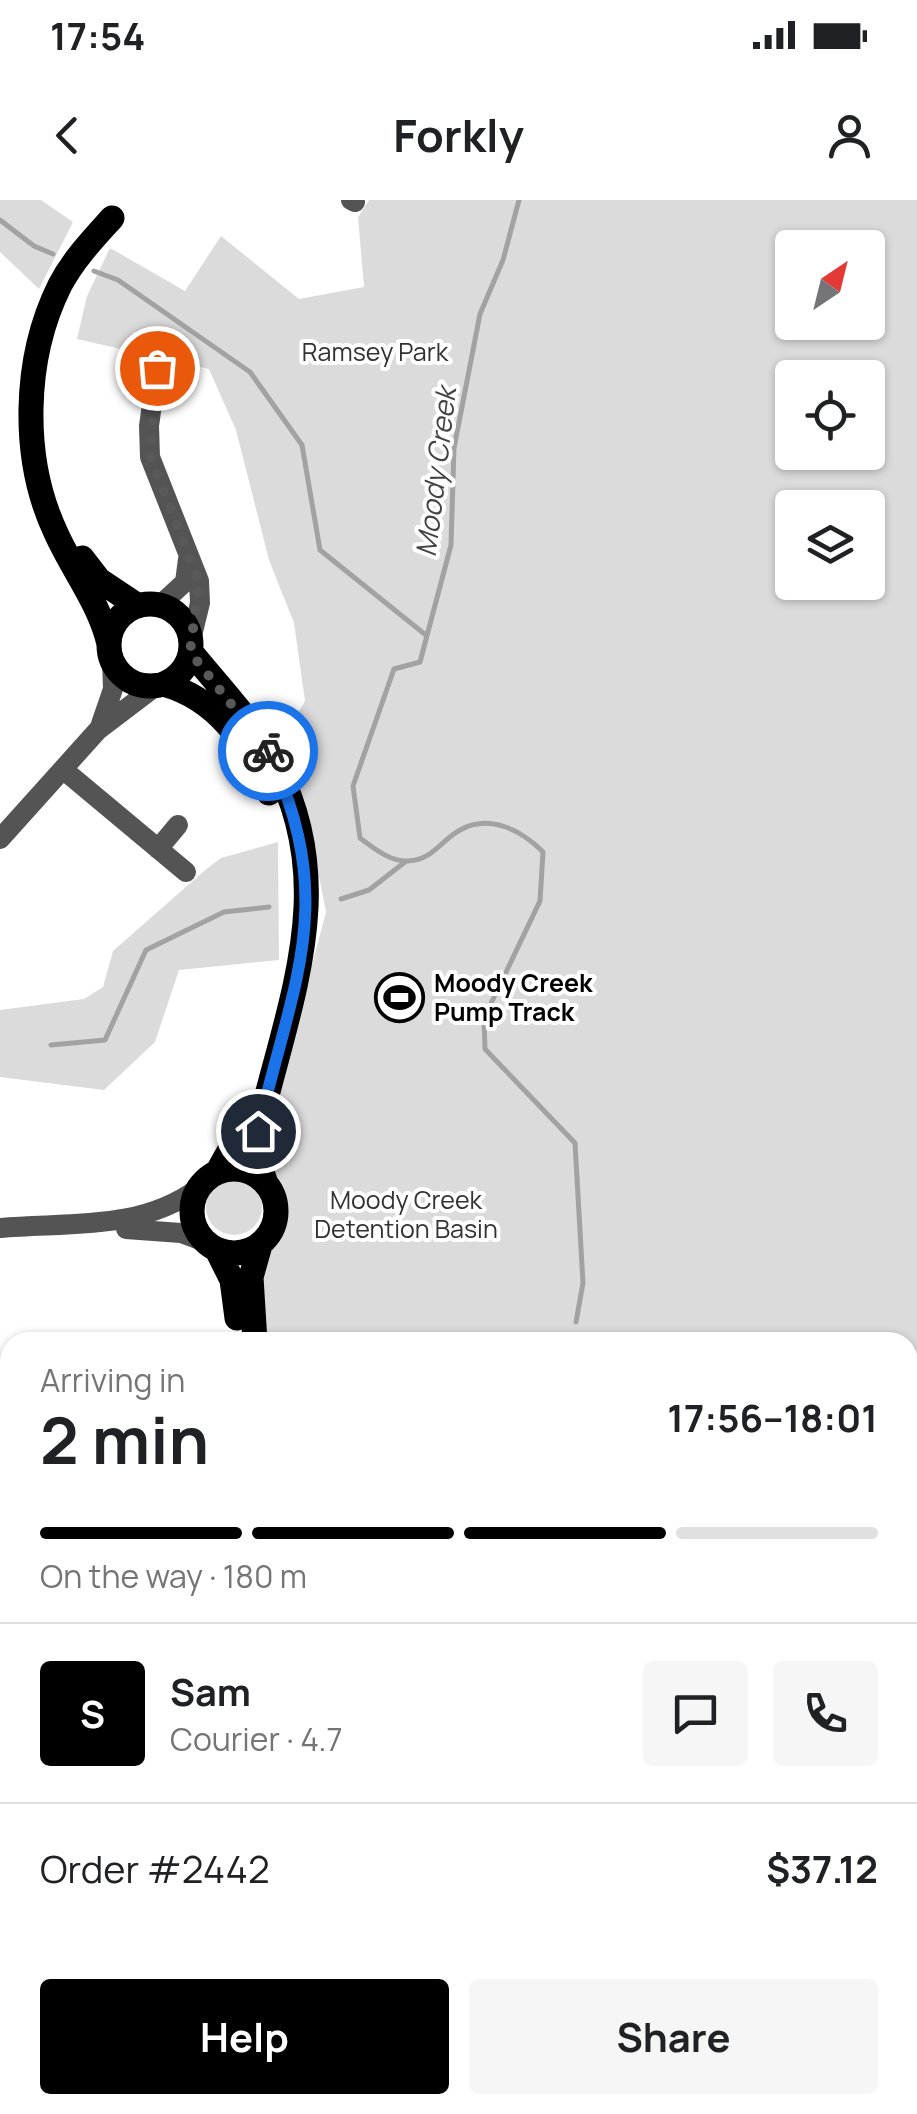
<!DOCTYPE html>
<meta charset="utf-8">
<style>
body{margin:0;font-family:Manrope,sans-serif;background:#f6f6f6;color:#202124;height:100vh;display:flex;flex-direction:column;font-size:38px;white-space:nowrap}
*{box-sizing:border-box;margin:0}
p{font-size:32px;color:#757577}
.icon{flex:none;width:55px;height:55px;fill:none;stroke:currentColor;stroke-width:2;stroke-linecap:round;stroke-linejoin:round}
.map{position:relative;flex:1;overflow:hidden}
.side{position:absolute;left:0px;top:1132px;width:918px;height:782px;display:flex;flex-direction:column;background:#fff;border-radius:30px 30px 0 0;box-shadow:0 2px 8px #0004}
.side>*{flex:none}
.needle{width:65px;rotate:35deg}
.tools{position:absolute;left:775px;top:30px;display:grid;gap:20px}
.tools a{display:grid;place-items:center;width:110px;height:110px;border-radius:10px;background:#fff;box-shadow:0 2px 8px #0004;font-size:50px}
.pin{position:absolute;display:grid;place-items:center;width:85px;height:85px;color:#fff;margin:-42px;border:5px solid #fff;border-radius:50%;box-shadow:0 2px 10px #0007}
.courier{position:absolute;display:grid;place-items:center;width:100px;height:100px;margin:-50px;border:8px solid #1a73e8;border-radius:50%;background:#fff;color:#222;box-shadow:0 2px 12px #0007}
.overview em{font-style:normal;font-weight:700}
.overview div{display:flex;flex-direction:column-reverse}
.overview{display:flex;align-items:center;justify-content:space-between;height:170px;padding:0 40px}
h1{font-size:65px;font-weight:700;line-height:75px}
.bar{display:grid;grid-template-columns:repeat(4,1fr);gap:15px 10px;align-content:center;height:120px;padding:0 40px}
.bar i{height:12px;border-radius:8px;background:#e0e0e0}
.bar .active{background:#000}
.bar p{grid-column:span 4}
.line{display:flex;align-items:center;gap:25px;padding:0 40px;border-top:2px solid #e0e0e0}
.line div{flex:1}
.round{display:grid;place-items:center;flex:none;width:105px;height:105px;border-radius:10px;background:#f6f6f6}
.button{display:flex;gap:20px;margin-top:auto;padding:20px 40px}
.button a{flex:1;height:115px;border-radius:10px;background:#000;color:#fff;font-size:40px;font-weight:700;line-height:115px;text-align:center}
.button a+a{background:#f6f6f6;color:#202124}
.status{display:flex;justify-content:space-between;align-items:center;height:70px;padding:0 50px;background:#fff;direction:ltr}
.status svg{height:28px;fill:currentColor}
header{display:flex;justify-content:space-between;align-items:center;height:130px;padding:0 40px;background:#fff;font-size:45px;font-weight:700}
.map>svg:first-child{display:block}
.green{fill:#dbdbdb;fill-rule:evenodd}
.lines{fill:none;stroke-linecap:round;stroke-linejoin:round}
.stream{stroke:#a2a2a2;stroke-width:5}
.minor{stroke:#545454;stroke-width:20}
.major{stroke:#000;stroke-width:25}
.done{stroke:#595959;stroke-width:10;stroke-dasharray:0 18}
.route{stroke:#1a73e8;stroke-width:12}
.labels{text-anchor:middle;stroke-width:8;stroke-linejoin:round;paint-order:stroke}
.park-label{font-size:25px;fill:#323232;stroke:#fff}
.poi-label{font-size:25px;font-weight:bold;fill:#000;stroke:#fff;text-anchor:start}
.water-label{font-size:28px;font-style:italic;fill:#434343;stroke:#fff}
</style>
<div class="status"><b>17:54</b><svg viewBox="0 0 49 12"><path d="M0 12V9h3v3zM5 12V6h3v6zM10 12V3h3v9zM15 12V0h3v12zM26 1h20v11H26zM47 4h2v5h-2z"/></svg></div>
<header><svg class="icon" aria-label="back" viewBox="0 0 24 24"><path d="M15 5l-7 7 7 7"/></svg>Forkly<svg class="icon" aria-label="person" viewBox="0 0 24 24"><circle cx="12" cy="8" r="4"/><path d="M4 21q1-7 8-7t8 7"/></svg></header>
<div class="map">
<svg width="917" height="1914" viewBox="0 0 917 1914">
<rect width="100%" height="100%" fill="#fff"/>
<path class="green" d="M0,0h41l32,22 -34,67 -39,-37z
M369,0h548v1914h-400l-4,-9h395v-763h-643l-6,-75 24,-59 -20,-60 63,-236 -18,-92 -28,-77 25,-42 -11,-78 -25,-63 -33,-130 -27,-61 -132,-30 10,-43 23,-48 75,43 36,-55 78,63 65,-12 -6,-70zM792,48h76v74h-76zM792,178h76v74h-76zM792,308h76v74h-76z
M278,642l1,118 -100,10 -24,72 -51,48 -104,-13v-67l84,-11 19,-12 10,-36 91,-80 17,-13z
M206 1007a28 28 0 1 1 56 0a28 28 0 1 1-56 0Z"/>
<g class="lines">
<path class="stream" d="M519,0l-16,60 -23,54 -26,134 -3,97 -31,117 -26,7 -41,117 7,52c14,10 30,24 48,23 25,-1 32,-20 52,-31 30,-17 62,1 83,22l-3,49 -56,117 1,31 90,94 8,140 -7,39
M0,20l34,26 19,8
M94,71l24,9 132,92 52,73 18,105 107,86
M341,699l28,-9 36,-28
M51,845l54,-5 41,-90 78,-38 45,-5
M0,1290l10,-6
M580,1914l3,-9"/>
<path class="minor" d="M351,0l4,2
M129,162l28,6 -8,58 1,31 49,124 1,22 -9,37
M157,168l28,1
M160,405l25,-23 3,-23
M101,524l12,-35 -1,-28
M65,571l121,101
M0,639l98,-109 58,-44
M158,649l20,-24
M0,1028c68,-6 139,3 197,-39
M126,1029l55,4 24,9
M0,1397l10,-1
M0,1695l10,-1
M0,1888l10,1
M144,1905l10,9
M363,1905l5,9"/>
<path class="major" d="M82,358l17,22 39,26
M109 445a41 41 0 1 1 82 0a41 41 0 1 1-82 0Z
M109,444c-9,-40 -36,-73 -53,-111 -35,-74 -33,-174 4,-248 13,-25 33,-46 52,-67
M191,452c25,31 54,61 75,96 79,130 23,251 -8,383v29l7,21
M163,484c55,15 83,59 106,109
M192 1011a42 42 0 1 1 84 0a42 42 0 1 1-84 0Z
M218,971l22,-39 9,-28
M217,1050l15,30 5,38
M255,1142l-4,-65 9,-32
M504,1905l5,9"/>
</g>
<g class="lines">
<path class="done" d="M157,168l-7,88 49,126 -9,70 78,99"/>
<path class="route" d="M258,931c34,-149 82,-228 10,-380"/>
</g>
<defs>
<symbol id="stadium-ring" viewBox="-11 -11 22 22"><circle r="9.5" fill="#fff" stroke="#000" stroke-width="1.5"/><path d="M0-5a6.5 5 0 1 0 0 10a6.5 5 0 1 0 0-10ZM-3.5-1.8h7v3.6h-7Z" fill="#000"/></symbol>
</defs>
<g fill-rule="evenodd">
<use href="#stadium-ring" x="372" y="770" width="55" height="55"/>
</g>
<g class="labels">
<g class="park-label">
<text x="375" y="161">Ramsey Park</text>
<text x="406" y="1009">Moody Creek<tspan x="406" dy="29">Detention Basin</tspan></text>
</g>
<g class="poi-label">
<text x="434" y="792">Moody Creek<tspan x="434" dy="29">Pump Track</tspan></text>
</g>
<g class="water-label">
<text transform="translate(436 272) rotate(-83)" y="10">Moody Creek</text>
</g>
</g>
</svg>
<div class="tools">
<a><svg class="needle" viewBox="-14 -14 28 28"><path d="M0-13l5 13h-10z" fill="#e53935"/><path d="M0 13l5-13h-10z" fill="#757577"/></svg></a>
<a><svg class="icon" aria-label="locate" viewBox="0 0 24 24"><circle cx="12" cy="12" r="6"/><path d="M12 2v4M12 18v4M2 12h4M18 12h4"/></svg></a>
<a><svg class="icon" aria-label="layers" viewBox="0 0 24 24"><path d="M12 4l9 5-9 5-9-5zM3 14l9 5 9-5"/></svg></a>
</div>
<div class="pin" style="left:157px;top:168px;background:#ea580c"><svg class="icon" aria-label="bag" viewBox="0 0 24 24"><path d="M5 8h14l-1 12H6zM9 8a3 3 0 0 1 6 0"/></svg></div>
<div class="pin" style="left:258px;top:931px;background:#1f2937"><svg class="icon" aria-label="home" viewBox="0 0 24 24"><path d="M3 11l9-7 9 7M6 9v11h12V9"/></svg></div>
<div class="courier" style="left:268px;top:551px"><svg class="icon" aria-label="bike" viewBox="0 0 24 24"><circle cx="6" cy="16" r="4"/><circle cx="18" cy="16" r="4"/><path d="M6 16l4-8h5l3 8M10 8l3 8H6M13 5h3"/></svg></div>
<section class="side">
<div class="overview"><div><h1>2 min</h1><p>Arriving in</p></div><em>17:56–18:01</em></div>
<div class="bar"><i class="active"></i><i class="active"></i><i class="active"></i><i></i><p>On the way · 180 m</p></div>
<div class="line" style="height:180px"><b class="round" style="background:#000;color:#fff">S</b><div><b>Sam</b><p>Courier · 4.7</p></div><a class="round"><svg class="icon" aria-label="chat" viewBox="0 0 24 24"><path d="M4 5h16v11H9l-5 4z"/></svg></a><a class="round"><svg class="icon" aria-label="phone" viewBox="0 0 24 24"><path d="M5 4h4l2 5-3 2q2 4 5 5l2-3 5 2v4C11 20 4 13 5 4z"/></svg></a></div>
<div class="line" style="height:130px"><div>Order #2442</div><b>$37.12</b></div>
<div class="button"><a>Help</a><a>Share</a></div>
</section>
</div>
